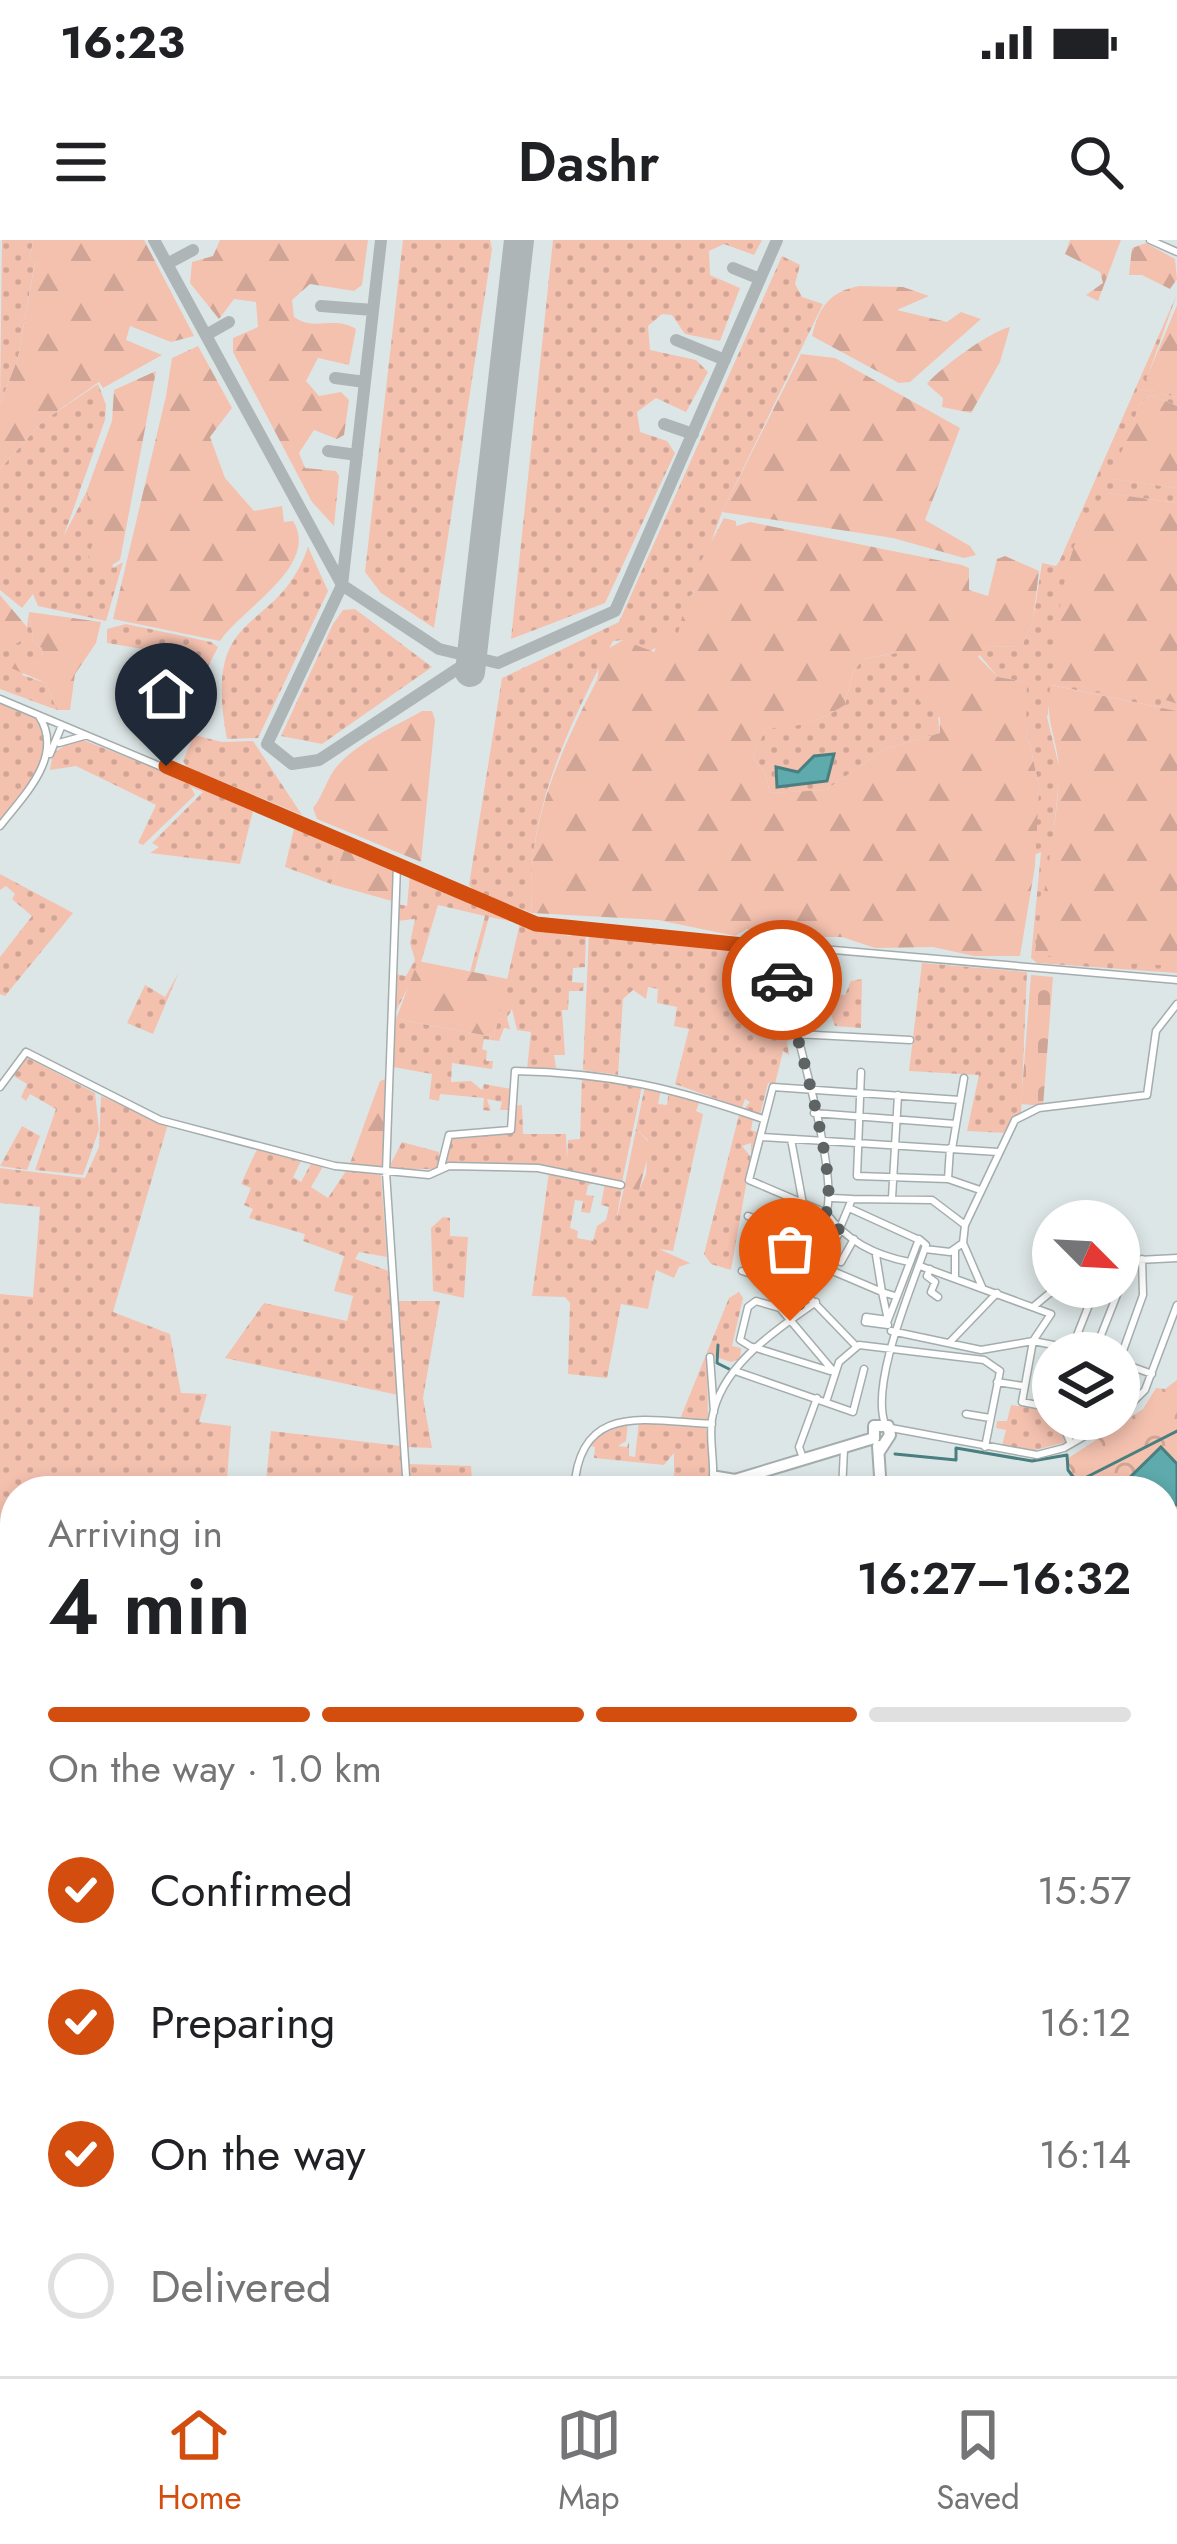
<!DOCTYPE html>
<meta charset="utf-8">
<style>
body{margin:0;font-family:Jost,sans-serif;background:#f2f2f2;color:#202124;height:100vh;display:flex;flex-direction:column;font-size:45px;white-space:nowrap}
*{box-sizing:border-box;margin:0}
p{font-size:39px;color:#757577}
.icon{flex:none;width:66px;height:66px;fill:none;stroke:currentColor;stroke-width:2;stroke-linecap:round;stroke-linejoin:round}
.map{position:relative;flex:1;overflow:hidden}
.drawer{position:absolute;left:0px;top:1236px;width:1179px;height:900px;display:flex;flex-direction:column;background:#fff;border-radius:48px 48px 0 0;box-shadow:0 6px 18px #0003}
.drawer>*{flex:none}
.needle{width:78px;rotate:114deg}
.fabs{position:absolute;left:1032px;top:960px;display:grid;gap:24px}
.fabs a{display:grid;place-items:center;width:108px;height:108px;border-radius:50%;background:#fff;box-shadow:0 6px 18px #0003;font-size:60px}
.pin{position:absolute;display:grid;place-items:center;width:102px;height:102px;color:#fff;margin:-123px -51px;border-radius:50% 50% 50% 0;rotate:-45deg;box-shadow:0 0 12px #0007}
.pin .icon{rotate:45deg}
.courier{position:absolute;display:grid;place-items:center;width:120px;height:120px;margin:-60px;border:9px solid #d24d0e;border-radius:50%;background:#fff;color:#222;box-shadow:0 3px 15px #0007}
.head em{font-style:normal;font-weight:600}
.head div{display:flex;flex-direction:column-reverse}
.head{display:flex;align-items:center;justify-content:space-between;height:204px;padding:0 48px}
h1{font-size:78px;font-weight:600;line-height:90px}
.bar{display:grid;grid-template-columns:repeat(4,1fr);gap:18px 12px;align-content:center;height:144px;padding:0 48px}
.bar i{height:15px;border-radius:9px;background:#e0e0e0}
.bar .selected{background:#d24d0e}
.bar p{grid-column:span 4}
ol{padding:0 48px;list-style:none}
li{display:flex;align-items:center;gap:36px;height:132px}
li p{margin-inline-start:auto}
li .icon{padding:12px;border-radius:50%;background:#d24d0e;color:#fff;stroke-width:4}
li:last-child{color:#757577}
li i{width:66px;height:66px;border:6px solid #e0e0e0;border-radius:50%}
.status{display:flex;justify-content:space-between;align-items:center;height:84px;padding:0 60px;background:#fff;direction:ltr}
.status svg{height:33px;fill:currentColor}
header{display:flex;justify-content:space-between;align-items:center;height:156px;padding:0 48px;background:#fff;font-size:54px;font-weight:600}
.tabs{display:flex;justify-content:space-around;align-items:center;height:168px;border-top:3px solid #e0e0e0;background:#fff;font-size:33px;color:#757577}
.tabs a{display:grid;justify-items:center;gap:6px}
.tabs .selected{color:#d24d0e}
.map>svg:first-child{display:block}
.grass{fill:url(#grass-dots)}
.forest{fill:url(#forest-firs);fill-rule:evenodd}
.cemetery{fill:url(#cemetery-stones)}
.park{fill:url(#park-crowns)}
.water{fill:#5eaaac;stroke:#497f81;stroke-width:3}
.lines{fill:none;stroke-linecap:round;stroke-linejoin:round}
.stream{stroke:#497f81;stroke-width:3}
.canal{stroke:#5eaaac;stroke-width:6}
.taxiway{stroke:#aeb5b6;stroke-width:12}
.runway{stroke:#aeb5b6;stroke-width:30}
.minor-casing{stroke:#a4adad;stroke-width:9}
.tertiary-casing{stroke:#a4adad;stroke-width:12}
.secondary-casing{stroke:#a4adad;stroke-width:14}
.motorway-casing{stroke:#a4adad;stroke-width:20}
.minor{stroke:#fff;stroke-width:6}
.tertiary{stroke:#fff;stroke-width:9}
.secondary{stroke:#fff;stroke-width:10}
.motorway{stroke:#fff;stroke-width:16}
.done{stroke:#5e6363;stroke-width:12;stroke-dasharray:0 21.6}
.route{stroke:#d24d0e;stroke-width:15}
</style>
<div class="status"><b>16:23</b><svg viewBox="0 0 49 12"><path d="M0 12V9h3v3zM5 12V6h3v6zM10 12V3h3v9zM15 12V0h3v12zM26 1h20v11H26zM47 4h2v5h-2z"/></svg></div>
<header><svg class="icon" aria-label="menu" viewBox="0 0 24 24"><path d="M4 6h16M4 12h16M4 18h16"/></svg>Dashr<svg class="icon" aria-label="search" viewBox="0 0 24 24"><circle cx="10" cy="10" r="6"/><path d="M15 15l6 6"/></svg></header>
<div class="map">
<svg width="1177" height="2136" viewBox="0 0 1177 2136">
<defs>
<pattern id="grass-dots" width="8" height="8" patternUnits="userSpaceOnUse" patternTransform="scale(3)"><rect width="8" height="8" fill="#f4c1af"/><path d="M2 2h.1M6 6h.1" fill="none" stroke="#d1a596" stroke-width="1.8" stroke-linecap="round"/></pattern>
<pattern id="forest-firs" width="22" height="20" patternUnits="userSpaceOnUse" patternTransform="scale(3)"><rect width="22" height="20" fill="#f4c1af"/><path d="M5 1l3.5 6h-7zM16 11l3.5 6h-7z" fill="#d1a596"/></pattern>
<pattern id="cemetery-stones" width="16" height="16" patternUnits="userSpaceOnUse" patternTransform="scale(3)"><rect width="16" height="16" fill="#f4c1af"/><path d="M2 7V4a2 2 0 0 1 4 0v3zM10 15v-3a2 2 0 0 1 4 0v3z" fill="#d1a596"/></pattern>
<pattern id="park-crowns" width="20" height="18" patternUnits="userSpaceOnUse" patternTransform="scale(3)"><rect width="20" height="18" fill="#f4c1af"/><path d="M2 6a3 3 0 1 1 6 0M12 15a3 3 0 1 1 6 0" fill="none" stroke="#d1a596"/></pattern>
</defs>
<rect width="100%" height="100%" fill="#dde6e6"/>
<path class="grass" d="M2,0h31l-3,19 5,2 -17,97 -18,46z
M403,0h87l2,9 -58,379 -53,-35 -16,-21z
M553,0h209l-8,15 -30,-11 -15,7 1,24 30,13 -20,53 -35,-7 -13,-19 -10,-1 -14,12 2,24 46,10 12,12 -22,40 -30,-14 -19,14 3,20 27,9 8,12 -70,150 -94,36z
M782,16l18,9 -5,19 7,13 21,7 -101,208 -44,122 -31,19 -24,-13 -10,1c-44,84 -89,175 -81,272l-58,-22 -5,-6 33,-207 117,-56z
M1177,54l-34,95 34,8v9l-26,-11 -11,9 -28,75 65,9v15l-70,-10 -52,186 100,15 22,10v7l-125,-26 -5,32 13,53 -7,68 12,122 99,2 13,4v7l-140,-10 -6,-5 10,-106 -7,3 5,-68 -13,-61v-44l-28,-5 -20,-24 9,-6 35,-1 11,-26 9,-57 14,3 4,-6z
M98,144l8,21 -1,15 -42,118 -22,42 45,-87 14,23 13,52 10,-6 -17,59 -68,-15 -5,-12 -11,14 -22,-18v-121l43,-48z
M308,307l20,44 -70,147 -31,1c-26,-137 50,-101 81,-192z
M355,369l77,58 -110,77 -41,-8 52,-112 10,-14z
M29,372l5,32 8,4 1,9 -7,7 -7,-1 -7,12 24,8 11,27 -57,-21v-37l27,-25z
M126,384l85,18 7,5 -19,37 4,-12 -27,-9 -14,2 -1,-13 -54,-9v-14z
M896,413l35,2 9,78 -55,16 -59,41 -56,3 -5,-20 -12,-15 13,-31c32,1 52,-5 79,-22l8,-33 10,-13z
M0,459l39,17c26,39 -17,78 -39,110z
M194,495l28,7 31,-1 49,74 -115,-48 -4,-6z
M78,498l176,69 -14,57 -90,-11 9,-6 -7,-4 51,-51 -12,-5 4,8 -52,50 -5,-2 18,-38 -80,-39 -26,4 3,-17z
M295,584l51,21 -15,39 -46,-17z
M0,634l73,39 -68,83 -5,-2v-37l32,-41 -20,-17 3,-5 -9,-8 -6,4z
M410,634l118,52 41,10 17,-4 -1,35 -12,1 -1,14 12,1 -1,8h-14l-1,19h-6l3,45h-11l2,13 -29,1 4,-37 -14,-2 -5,-21 -5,9 3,11 -6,-1 -5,13 -15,-2 -2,10 5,2 -1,10h7l-1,8 -40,-6 -1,19 20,-1 11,9 2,-6 27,5 -1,21h-10l2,-8 -15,-3 4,12 -8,-1 1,-12 -44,-4 -1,7 -10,-2 3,-25 -39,-7 3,-48 98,18 26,-114 -31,-6 -15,56 -4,-1 15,-56 -47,-11 -17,57 -27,53 1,-41 11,2 9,-16 -5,-17 5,-24 -18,2v-17l10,2z
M589,692l183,20 21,87 -6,2 2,14 -6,-4 -8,33 -7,-1 -8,32 -16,-6 6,-7 -5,-3 -3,9 -67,-24 14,-55 -15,-3 3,-19 -20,-4 1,-14 -10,-2 -2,12 -13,-9 -10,9 -5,76 -35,-5z
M776,709l43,5 10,40 16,1 6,-14 11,-2 -1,49 -26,-2 -5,-14h-39z
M922,723l105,9 -6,143 -14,18 -40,-2 12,-56 -70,-4z
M179,732l-26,62 -26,-11 18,-38 20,12z
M26,817l69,36 4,37 -16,45 -48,-5 21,-61 -26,-15 -4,7 -5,-4 6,-13 -15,-9z
M582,836l60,10 -20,96 -103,-16 -74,-2 5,-25 60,-5 4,-28 8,-1 1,29h43l1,25 1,-19 12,-1z
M645,846l16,3 -3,15 9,1 2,-15 31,10 -4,11 7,3 -30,137 -14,-2 31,14 -11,4 -5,11 -18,-8 -8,39 -27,-5 -14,74 -39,-4 2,-71 -5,-6 -33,-1 17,-124 48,10 -9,3 -2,10 8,1 -4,17 -9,-1 2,-11 -8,-1 -5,28 8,3 -1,7 16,3 4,-15 9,-6 3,-13 -8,-2 4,-22 17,4 -6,35 8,-34 15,2 7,-16 2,-34 -12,-11z
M101,856l67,28 -55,188 57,22 11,59 26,1 -8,28 32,4 -4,54h20l4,9 92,2h-328v73l-15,-2v-268l33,3 7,-90 -40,-4v-35l85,10 14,-31z
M739,875l14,4 -2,11 6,2 -6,23v-12l-9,3 9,11 -20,113 -20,-6 -7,-10z
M22,886l18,10 -13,34 -27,-4z
M402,902l37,10 -1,17h-50z
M258,907l44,12 -9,18 8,5 11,-20 12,3 -13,22 17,11 18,-27 35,4 6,82 -28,-5 -4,7 34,12 9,124 -173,-37 39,-55 83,18 6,-25 -19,-5 10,-35 -41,-15 2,-7 -56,-16 4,-9 -9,-4 7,-17 -10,-4z
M443,977l7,1v18l18,1 -4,61 -31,-7 -2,-63z
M739,1052l4,6 -11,48 9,2 -1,11 -9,3 -24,-8 1,66 -28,-1 49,-121z
M397,1061h43l-17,97 9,50 -25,-1z
M1011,1165l42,6 13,31 -34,9 -30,-5 4,-16 -10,-2 1,-7h10z
M639,1181l67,5 5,54 -11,9 -26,2v-38l-10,12 -70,-7 1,-11 -8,-2 4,-5 37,-18 -2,19 -8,5 9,1 2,-6v15l6,1z
M271,1191l130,15 3,38 -138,-3z
M409,1224l62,2 1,15 18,1 -9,9h-70z
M0,1423h15v192l-15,13z
M15,1621v76l-15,-1v-60z
M0,1781l15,2v123h-15z
M0,1909h15v211l-15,-2z
M1164,1939l13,22v128h-13z
M18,2121h201l-3,15z
M257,2121h101v15h-101z"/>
<path class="forest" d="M33,0h111l50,96 -23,6 -41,-16 -4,14 36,15 -59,33 -4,-6 -56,39 -43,48v-65l18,-46 17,-96 -5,-3z
M220,0h148l-6,45 -8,6 -44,-7 -18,16 2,17c21,15 40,-2 62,12l-7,36 -31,-7 -12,23 13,15 22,-4 8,8 -5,35 -7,4 -23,-9 -15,23 6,15 31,3 3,5 -5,50 -22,-24 -79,-150v-14l25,-11 -2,-25 -22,-3 -15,20 -29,-36 2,-21 21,-6z
M1070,0h51l-23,61 -12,-6 17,-12 -3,-11 -35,-18z
M1146,3l29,16 2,20 -7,10 -28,-14h-13l3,-27z
M859,46l44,1 26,9 -32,14 50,12 14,-10 20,7 -71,63 -11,1 -87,-47c7,-29 17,-44 47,-50z
M1177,65v92l-35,-8z
M1010,87l-10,35 -29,51 -29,-6 1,-9 -16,-14c14,-17 64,-53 83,-57z
M198,106l34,62 -22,29 15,41 29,33 28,-5 2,16 9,-1c28,44 -52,88 -73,120l-107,-22 53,-223 6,-38z
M801,114l34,4 125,70 -35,92 45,26 6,9 -12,3 -71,-20 -171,-26z
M156,131l-36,189 -14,9 -18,-12 13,-36 -15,-28 26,-72 2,-31z
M1151,155l26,11v82l-66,-9 29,-75z
M1107,253l70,10v201c-37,-16 -86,-5 -122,-25 0,-52 9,-150 52,-186z
M724,278l12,3v5l14,-4 212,43 7,3v22l19,6 9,-37 8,-3 34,15 -6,49 -11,26 -35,1 -9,10 20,20 29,5 -1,44 13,61 -4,79 -15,90h-46l-41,-9 -58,1 -33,-11h-73l-22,-8 -12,7 -77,-16 -126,-7c-7,-86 27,-159 65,-233l2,-12 -7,-10 31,-18 31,12 6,-14 18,-4 9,-37 6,-3 7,-31zM895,413l15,7 20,-4 -10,20 -1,25 21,17v15l-55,16 -59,41 -56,3 -5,-20 -12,-15 13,-30c32,0 52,-6 79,-23l8,-33 10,-13z
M0,355l27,32 -2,12 -25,13z
M29,372l72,10 -5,21 -21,31 -5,36h-13l-11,-27 -35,-15 8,-13 17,9 7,-8 -1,-8 -8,-4z
M176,423l27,9 -25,37h-21l5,-44z
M1051,445l126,26v255l-112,-6 -30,-8c8,-62 21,-118 24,-175 2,-31 -17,-59 -8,-92z
M422,471h10l3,9 -14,142 -104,-43 -4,-11c11,-14 14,-31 25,-43 22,-24 56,-38 84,-54z
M346,605l48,20 -2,36 -61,-17z
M418,721l90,18 -14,58 -98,-18z
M388,838l-6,90 -33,-2 31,-85z
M636,889l15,15 -12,46 -15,-2z"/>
<path class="cemetery" d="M1031,735l22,2 -10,129 -22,-2z"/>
<path class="park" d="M1177,1140v642l-13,-22v-509h-86l-11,-32 76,-50 13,-21 9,1z"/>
<path class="water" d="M834,514l-7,27 -50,6 -1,-20 22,5 16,-16z
M1161,1207l16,17v40l-13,11v-24h-48z
M1164,1410l13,1v103l-13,-5z"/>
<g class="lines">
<path class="stream" d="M718,1105l-1,18 16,8
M895,1214l61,6v-12l76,13 35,-6 1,15 9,12 100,-51
M1164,1517l13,5"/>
<path class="canal" d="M1164,1402l13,-3
M1164,1564l4,15
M1164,1716l13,-4"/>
<path class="taxiway" d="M154,0l188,345 97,64 59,14 117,-52 162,-371
M381,0l-39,345 -75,159 25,20 27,-4 152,-100
M167,24l26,-14
M733,28l27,11
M321,66l52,4
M206,95l23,-13
M676,100l49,20
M335,138l30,4
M664,184l29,10
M328,211l29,4"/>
<path class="runway" d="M470,432l49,-432"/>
<defs>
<path id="minor" d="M1150,0l27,12
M0,459l536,225 641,56
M59,503l25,-7
M50,514l12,-29
M0,586c24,-31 65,-70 39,-110
M397,625l-11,307 21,319
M774,708c12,50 67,226 52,265 21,28 48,42 83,49
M796,794l114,6
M861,832l-4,104 91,3 32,11
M0,847l26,-35 134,68 175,46 94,9 20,-9 89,2 83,17
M814,873l142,11
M762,897l236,15
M791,899l12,65
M952,909l12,-71
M441,927l8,-32 62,-5 4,-59c95,2 159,17 248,48
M948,939l2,-31
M832,958l20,1 -13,31
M892,958l6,-103
M852,959l80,1 33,25
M849,968l68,31
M826,973l-77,-33 24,-93 187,13
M748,976l82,35
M753,998l3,1 48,20 -8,14 -47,-15z
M963,1003l2,-18 50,-105 24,-12 108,-13 9,-64 21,-27
M963,1003l19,44
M925,1009l25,3 13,-9
M827,1015l14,7 13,-23
M1119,1021l58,-3
M821,1026l61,26 -6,-37
M920,1026l131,48 -18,27 -11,61 31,6
M930,1029l-3,7 8,6 -4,10 7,5
M742,1031l60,19 54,56
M955,1038v-27
M1050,1053l34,-6
M1033,1067l24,-20
M796,1072l44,-81
M888,1080l31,-81
M888,1080l-22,-3 -1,5 23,3
M888,1080l-6,-28 13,4
M891,1091l90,19 52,-9 62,12
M950,1102l47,-49
M753,1107l77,24
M753,1108l-13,-8 8,-33 8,-6 24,7 54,64
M1070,1113l26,-66
M1094,1113l28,-71
M710,1117l4,55
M1119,1122l24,-67 -1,-36
M1119,1122l33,12
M738,1132l115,40 11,-43
M997,1142l26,4
M826,1162l13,-40 20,-17 125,15 16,11 -15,76
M1039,1165l9,-41
M966,1174l24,4
M1119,1176l26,-26 32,-85
M1060,1179l11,25
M885,1184c-15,-41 27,-137 41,-179l-7,-6
M891,1188l146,27 27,-7 50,-29
M803,1218l-4,-11 18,-49
M713,1236c1,-18 -4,-38 -1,-57 8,-53 64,-89 104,-117
M484,1251l9,-6 81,1
M574,1251c5,-90 71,-70 138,-67
M842,1251l2,-42
M0,1324l15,2
M0,1358l15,2
M0,1392l15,-2
M6,1411l9,-11
M0,1769l15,-1
M219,2136l2,-15
M360,2136v-15
M406,2136l2,-15
M773,2136l4,-12 16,-3"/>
<path id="tertiary" d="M0,2120l81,11 111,5"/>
<path id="secondary" d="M874,1198v-12h14l2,9 -11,17
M878,1206l3,45
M702,1251l15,-14 18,3
M724,1251l11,-11 139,-42
M0,1421h15
M1164,1931l13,21
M474,2121l1,15"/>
<path id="motorway" d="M1164,1828l13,-9
M828,2136l12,-15
M849,2136l13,-15"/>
</defs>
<use href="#minor" class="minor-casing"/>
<use href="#tertiary" class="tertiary-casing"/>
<use href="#secondary" class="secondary-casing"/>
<use href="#motorway" class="motorway-casing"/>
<use href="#minor" class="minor"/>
<use href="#tertiary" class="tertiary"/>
<use href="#secondary" class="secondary"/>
<use href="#motorway" class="motorway"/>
</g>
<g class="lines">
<path class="done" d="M782,740c11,44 58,197 44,233l14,18 -50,90"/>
<path class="route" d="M166,526l370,158 238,24 8,32"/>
</g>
</svg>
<div class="fabs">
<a><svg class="needle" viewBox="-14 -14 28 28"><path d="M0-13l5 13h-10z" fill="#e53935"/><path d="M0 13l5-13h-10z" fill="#757577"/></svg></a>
<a><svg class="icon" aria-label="layers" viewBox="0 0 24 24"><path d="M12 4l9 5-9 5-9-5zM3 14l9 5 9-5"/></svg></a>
</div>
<div class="pin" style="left:790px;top:1081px;background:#ea580c"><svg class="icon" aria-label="bag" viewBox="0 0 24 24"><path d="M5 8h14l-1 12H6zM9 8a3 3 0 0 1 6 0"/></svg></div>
<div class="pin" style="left:166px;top:526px;background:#1f2937"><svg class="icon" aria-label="home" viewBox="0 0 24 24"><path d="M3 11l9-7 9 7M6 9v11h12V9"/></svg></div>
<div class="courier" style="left:782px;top:740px"><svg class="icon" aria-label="car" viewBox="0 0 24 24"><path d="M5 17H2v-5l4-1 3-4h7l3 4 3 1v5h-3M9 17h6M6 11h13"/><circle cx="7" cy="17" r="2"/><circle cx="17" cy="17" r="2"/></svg></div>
<section class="drawer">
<div class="head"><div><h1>4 min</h1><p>Arriving in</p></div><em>16:27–16:32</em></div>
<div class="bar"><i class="selected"></i><i class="selected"></i><i class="selected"></i><i></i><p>On the way · 1.0 km</p></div>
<ol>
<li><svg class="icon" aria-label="check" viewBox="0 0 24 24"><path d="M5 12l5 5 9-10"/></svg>Confirmed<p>15:57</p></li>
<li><svg class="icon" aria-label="check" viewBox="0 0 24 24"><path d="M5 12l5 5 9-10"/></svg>Preparing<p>16:12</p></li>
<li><svg class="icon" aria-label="check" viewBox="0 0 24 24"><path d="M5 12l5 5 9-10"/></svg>On the way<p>16:14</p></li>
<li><i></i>Delivered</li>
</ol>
</section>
</div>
<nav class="tabs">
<a class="selected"><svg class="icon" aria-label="home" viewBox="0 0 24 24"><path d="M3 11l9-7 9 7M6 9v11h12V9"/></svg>Home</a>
<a><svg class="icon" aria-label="map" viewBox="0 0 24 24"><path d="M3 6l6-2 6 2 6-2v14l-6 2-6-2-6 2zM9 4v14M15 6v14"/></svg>Map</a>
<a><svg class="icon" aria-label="saved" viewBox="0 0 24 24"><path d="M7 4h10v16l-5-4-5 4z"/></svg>Saved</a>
</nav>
